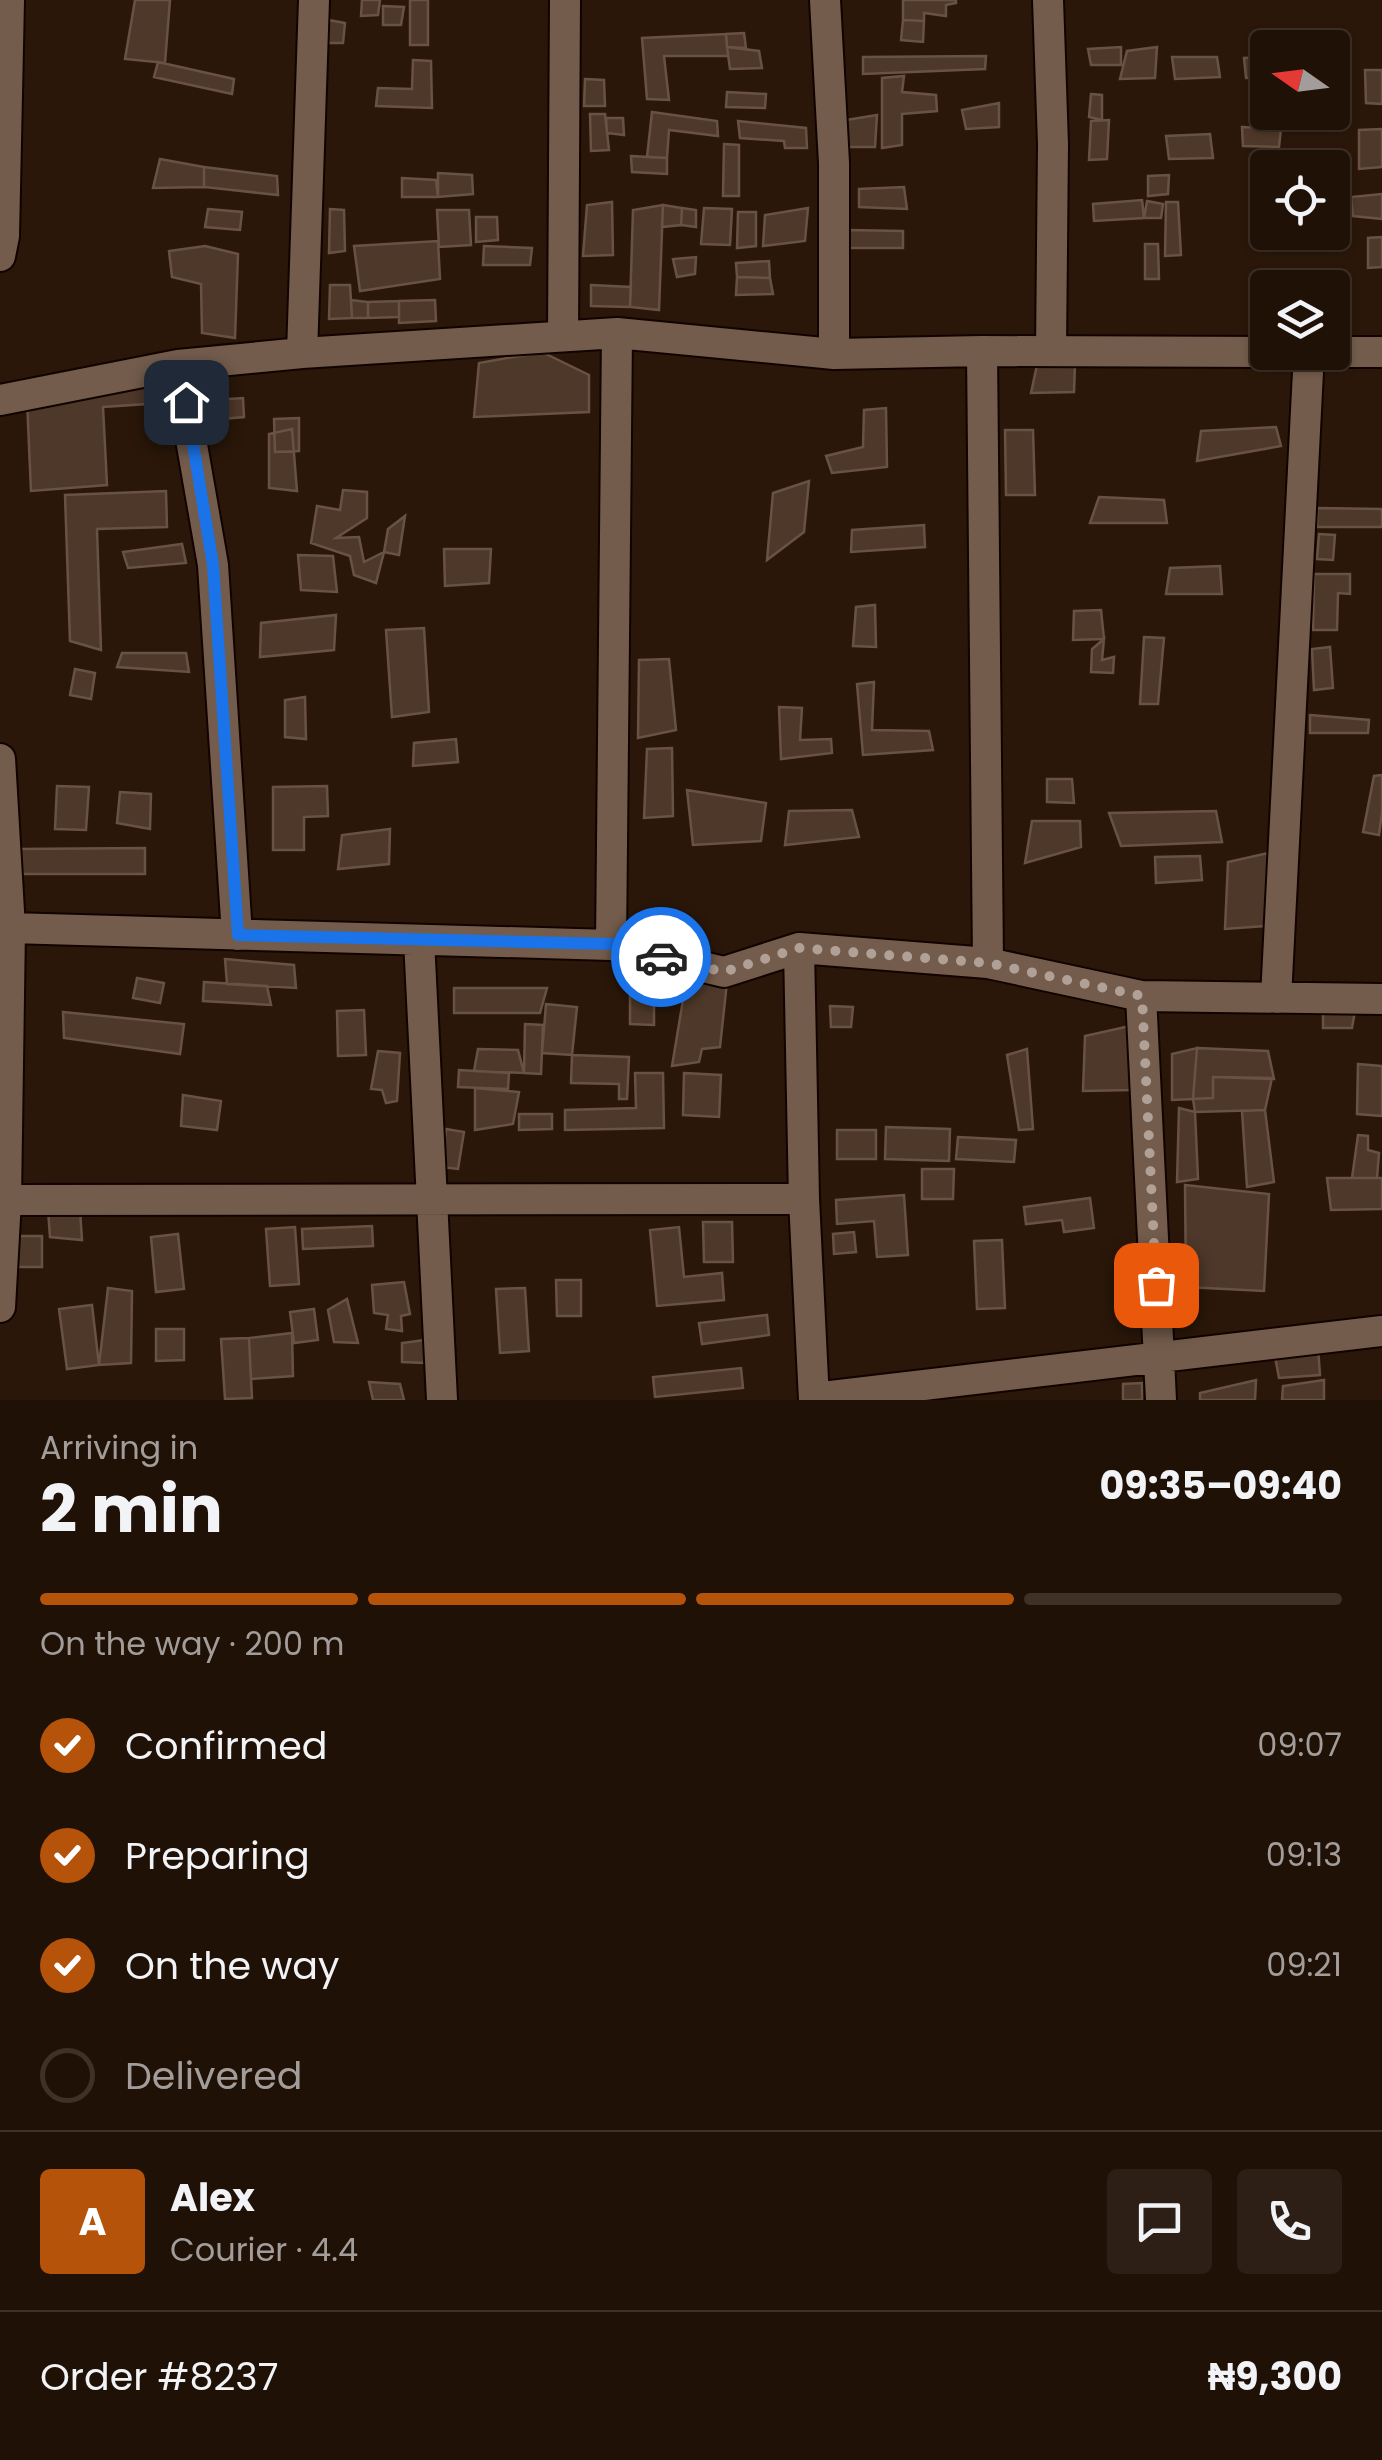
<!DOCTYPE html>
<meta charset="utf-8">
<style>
body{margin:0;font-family:Poppins,sans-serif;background:#2d1f15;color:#f1f3f6;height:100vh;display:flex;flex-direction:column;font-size:38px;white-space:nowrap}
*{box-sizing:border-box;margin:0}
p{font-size:32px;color:#a29d9b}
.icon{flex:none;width:55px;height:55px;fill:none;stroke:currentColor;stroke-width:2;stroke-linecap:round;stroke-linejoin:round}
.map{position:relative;height:1400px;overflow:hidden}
.side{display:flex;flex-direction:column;background:#201107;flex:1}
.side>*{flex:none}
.needle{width:65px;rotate:284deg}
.tools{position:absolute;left:1250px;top:30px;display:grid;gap:20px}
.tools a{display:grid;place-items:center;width:100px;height:100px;border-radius:10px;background:#201107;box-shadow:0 2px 8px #0004,0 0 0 2px #3d3128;font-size:50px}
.pin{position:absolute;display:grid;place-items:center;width:85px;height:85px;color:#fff;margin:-42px;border-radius:20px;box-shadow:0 5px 15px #0006}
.courier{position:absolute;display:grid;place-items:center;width:100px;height:100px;margin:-50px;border:8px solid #1a73e8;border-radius:50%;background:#fff;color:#222;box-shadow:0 2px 12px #0007}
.head em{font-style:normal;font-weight:700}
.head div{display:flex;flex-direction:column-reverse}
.head{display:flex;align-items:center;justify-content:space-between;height:170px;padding:0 40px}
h1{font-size:65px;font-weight:700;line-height:75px}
.bar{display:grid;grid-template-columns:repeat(4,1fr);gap:15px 10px;align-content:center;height:120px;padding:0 40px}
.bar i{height:12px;border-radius:8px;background:#3d3128}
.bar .selected{background:#b45309}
.bar p{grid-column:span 4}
.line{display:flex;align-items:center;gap:25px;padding:0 40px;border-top:2px solid #3d3128}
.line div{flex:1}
.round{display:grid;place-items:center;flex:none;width:105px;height:105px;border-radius:10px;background:#2d1f15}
ol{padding:0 40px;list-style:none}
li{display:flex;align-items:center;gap:30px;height:110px}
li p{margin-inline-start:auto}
li .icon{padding:10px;border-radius:50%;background:#b45309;color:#fff;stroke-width:4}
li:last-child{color:#a29d9b}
li i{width:55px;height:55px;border:5px solid #3d3128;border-radius:50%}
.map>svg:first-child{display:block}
.building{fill:#4e3829;stroke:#695243;stroke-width:2.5}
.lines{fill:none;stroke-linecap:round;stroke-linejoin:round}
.street-casing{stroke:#120300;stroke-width:34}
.street{stroke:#735c4c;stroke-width:30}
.done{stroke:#b0a095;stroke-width:10;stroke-dasharray:0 18}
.route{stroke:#1a73e8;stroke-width:12}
</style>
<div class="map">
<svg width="1382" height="1400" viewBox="0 0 1382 1400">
<rect width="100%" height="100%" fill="#2a1709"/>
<path class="building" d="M135,0h35l-5,63 -40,-4z
M362,0h18l-2,15 -17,1z
M410,0h18v45h-18z
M903,0h53v3l-10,2v11l-22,-3v8l-21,-1z
M383,6l21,1 -3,18h-18z
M329,20l16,3 -2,20h-15z
M903,20l21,1 -1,21 -22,-2z
M744,33l2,15 -19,-1 -1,-13z
M726,34l2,22h-64l5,44 -22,-1 -5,-61z
M727,47l32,4 3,17 -32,1z
M1121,47v18h-30l-3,-16z
M1157,47l-2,31 -35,1 7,-28z
M986,56l-1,13 -122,5v-17z
M1172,57h45l3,20 -45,2z
M1268,57v20l-22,1 -2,-20z
M413,60l18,1 1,47 -56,-2 2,-18 34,1z
M158,62l76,17 -2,15 -78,-17z
M1365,70h17v34l-16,-1z
M904,76l-2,16 34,3 1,16 -35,3v31l-20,3v-70z
M585,79l19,1 1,26h-21z
M727,92l39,2 -1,14 -39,-1z
M1091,94l11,1v25l-13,-3z
M999,103v24l-33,2 -4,-19z
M652,112l65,9 1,15 -49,-6 -2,28 -20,-1z
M590,114h15l4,36 -18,1z
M877,115l-2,32h-29v-27z
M606,118h17l1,17 -17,-2z
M1109,120l-2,39 -18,1 2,-39z
M738,121l68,7 1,20h-22l-1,-7 -44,-3z
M1242,127l39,2 -2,18 -36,-1z
M1382,129v38l-23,2v-39z
M1210,134l3,24 -44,1 -3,-23z
M724,144l15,1v51h-16z
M631,156l36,2v16l-35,-2z
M160,159l44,8v20l-51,1z
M204,167l73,9 1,19 -74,-8z
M438,173l34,2 1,19 -35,3z
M1169,175l-1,19 -20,2v-20z
M402,178l34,2 2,17h-36z
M904,187l3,22 -48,-2v-18z
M1382,194v25l-29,-3 -2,-19z
M1347,196v18l-15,1v-18z
M1142,200l2,18 -50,3 -1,-17z
M1147,201l16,3 -2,14h-17z
M612,202l1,53 -30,1 4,-51z
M1166,202h12l3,53 -16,1z
M663,205l19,3 -1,17 -19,2z
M663,205l-4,105 -29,-3 3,-97z
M682,208l14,2v17l-15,-2z
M704,208l28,1 -2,36 -29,-1z
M808,208l-3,33 -42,5 2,-31z
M208,209l34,3 -2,18 -35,-3z
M330,209l14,1 1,41 -16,2z
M437,210h32l2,35 -32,2z
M738,212h18v34l-19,2z
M476,217h21l1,23 -22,2z
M847,230l56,1v17h-55z
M1382,237v30l-14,1v-30z
M438,241l2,38 -80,12 -6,-45z
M1145,244h13l1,35h-14z
M205,246l33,8 -3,84 -33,-5 -1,-49 -29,-7 -3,-26z
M484,246l48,2 -2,17h-47z
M696,257l-1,17 -18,3 -4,-18z
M769,261l1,17 -33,-1 -1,-14z
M737,277l33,1 3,16 -37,1z
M330,285h20l2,33 -23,1z
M591,285l40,2 -1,20 -39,-1z
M351,300l17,2v16h-16z
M435,300l1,21 -37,2v-22z
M399,301v16l-31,1v-16z
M542,352l47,23v37l-115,5 5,-54z
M1075,364l-1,28 -43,1 6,-28z
M151,386l-4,18 -44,3 4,78 -76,6 -4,-91z
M243,398l1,19 -56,5 -2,-20z
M886,408l1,59 -55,6 -6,-17 37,-9 1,-37z
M299,418v33l-24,1 -1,-33z
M1276,427l5,19 -84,15 4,-30z
M292,429l5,62 -28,-3v-54z
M1005,430h28l2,65h-29z
M809,481l-5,51 -37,28 6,-67z
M343,490l24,2v26l-31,20 23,-1 5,25 20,-10 -8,31 -22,-8 -4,-19 -39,-13 6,-37 23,4z
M166,491l1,36 -70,2 4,121 -31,-9 -5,-146z
M1099,497l65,3 3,23h-77z
M1317,508l65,1v18h-65z
M405,516l-6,39 -15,-3 4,-23z
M924,525l1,22 -74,5 1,-22z
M1319,534l16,1 -2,25 -16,-1z
M182,544l4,19 -58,5 -5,-16z
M444,549h47l-2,34 -44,3z
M298,555l35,1 4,36 -36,-2z
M1220,566l2,28h-56l4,-26z
M1314,574h36v20l-12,-1 -1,37h-24z
M875,605l1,42 -23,-1 3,-39z
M1101,610l3,29 -31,1 1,-29z
M336,615l-2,35 -74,7 1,-34z
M424,628l5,84 -37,5 -6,-87z
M1144,637l20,1 -6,66h-18z
M1104,639l-2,21 12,-3 -1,16 -22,-1 1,-23z
M1330,647l3,41 -19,2 -2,-41z
M122,653h64l3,19 -72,-5z
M669,659l7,71 -38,8 1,-78z
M75,669l20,4 -4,26 -21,-4z
M874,682l-2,48 57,1 4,19 -70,5 -6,-71z
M305,697l1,42 -21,-2v-37z
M779,707l23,1 -2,32 31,-1 1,14 -51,6z
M1310,715l59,5 -1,13h-58z
M456,739l2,23 -45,4 1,-23z
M672,748l1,68 -29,2 3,-69z
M1382,775v37l-3,23 -16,-3 11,-56z
M1047,779h25l2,24 -27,-1z
M57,786l32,1 -3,43 -31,-1z
M327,786l1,30 -24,1v33h-31v-63z
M687,790l79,13 -5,38 -68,4z
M120,792l31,2 -1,35 -33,-6z
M852,810l7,27 -74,8 4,-34z
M1216,811l6,31 -101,4 -12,-33z
M1032,821h48l1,26 -56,16z
M390,829l-1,35 -51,5 4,-34z
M145,848v26h-126l-1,-25z
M1268,853l-3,73 -40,3 3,-67z
M1200,856l2,24 -46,3 -1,-26z
M225,959l69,6 2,23 -69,-4z
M137,978l27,5 -4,20 -27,-5z
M204,982l63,4 4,19 -68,-4z
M686,982h41l-7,65 -18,2 -3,13 -27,4z
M454,988h93l-7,25h-86z
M630,995h24v30l-24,-1z
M1323,1003l33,2 -4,23h-29z
M546,1004l31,3 -5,48 -30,-2z
M830,1006l23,1 -2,20h-20z
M364,1010l2,45 -28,1 -1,-45z
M63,1012l121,12 -4,30 -116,-16z
M525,1024l18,1 -2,49 -17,-1z
M1134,1025l-2,65 -49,1 2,-55z
M1197,1048l-4,51 -21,1v-46z
M1197,1048l71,3 6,28 -61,-2v21l-20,1z
M478,1049l40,1 6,23 -50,-2z
M1027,1049l6,80 -14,1 -12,-75z
M378,1051l22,2 -3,48 -11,2 -4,-13 -11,-1z
M572,1055l57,2 -2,42h-8v-15l-48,-1z
M1358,1064l24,2v50l-25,-2z
M459,1070l50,3 -1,16 -50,-2z
M635,1073h28l1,55 -99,2v-20l71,-2z
M684,1073l37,2 -2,42 -36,-2z
M1213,1077l59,1 -7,32 -70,2 -2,-13 20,-1z
M475,1088l44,4 -6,32 -38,6z
M183,1095l38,6 -4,29 -36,-4z
M1179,1108l16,4 3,67 -21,3z
M1265,1110l9,72 -27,5 -5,-76z
M519,1114h33v15l-33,1z
M886,1127l64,2 -1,32 -64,-2z
M446,1129l18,3 -6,37 -18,-2z
M837,1130h39v29h-39z
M1358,1135l10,1v14l11,3 -2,25h-25z
M958,1137l58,3 -2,22 -58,-3z
M922,1169h32l-1,30h-31z
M1327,1178h55v31l-51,1z
M1185,1185l84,9 -5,97 -78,-4z
M904,1195l4,60 -31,2 -3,-36 -37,3 -1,-24z
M1090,1198l4,30 -30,4 -2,-12 -36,4 -2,-17z
M48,1210h32l2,30 -32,-3z
M703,1222h29l1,40h-29z
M372,1226l1,20 -70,3 -1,-20z
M295,1227l4,57 -29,2 -4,-57z
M679,1227l5,50 38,-4 2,27 -67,6 -7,-76z
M854,1232l2,20 -22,2 -1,-20z
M178,1234l6,55 -28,3 -5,-55z
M14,1236h28v31h-28z
M1002,1240l3,68 -28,1 -3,-68z
M556,1280h25v36h-24z
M404,1282l6,32 -9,2 1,15 -16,-2 2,-14 -14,-2 -2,-28z
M108,1288l24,3 -1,72 -32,2z
M525,1288l4,63 -29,2 -4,-64z
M347,1299l11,44 -24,-1 -6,-32z
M92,1305l7,60 -32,4 -8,-60z
M314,1309l4,31 -24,3 -4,-31z
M767,1315l2,20 -67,9 -3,-21z
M156,1329h28v31l-28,1z
M292,1333l1,43 -42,3 -2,-41z
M249,1338l3,60 -27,1 -4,-60z
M425,1340l-1,23 -22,-1v-19z
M1318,1347l2,28 -41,3 -5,-27z
M741,1368l2,20 -88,9 -2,-20z
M1256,1380l-1,20h-55v-7z
M1324,1380v20h-42l1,-14z
M369,1382l31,2 4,16h-31z
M1142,1383v17h-19v-16z"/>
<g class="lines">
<defs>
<path id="street" d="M825,0l9,163v191
M1048,0l5,144 -2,207
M0,256l4,-20 5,-236
M563,336l2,-336
M982,351l6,612
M1332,352h50
M302,353l12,-353
M178,365l35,200 24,370
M0,400l178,-35 124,-12 315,-20 217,21 148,-3 286,1
M0,759l10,169 -4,272 -6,107
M10,928l601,17 113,27 75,-24 189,15 153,33 241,3
M419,940l23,460
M611,945l6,-612
M799,948l5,251 10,201
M1141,996l20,404
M1276,998l33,-646
M6,1200l798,-1
M814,1398l568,-67"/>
</defs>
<use href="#street" class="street-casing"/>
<use href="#street" class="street"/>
</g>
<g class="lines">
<path class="done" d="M661,957l63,15 75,-24 75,6 114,9 154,33 14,289"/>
<path class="route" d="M186,402l27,163 25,370 374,9 49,13"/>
</g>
</svg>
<div class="tools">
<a><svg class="needle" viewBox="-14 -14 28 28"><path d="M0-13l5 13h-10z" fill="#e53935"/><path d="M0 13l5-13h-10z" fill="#a29d9b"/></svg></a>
<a><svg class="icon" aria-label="locate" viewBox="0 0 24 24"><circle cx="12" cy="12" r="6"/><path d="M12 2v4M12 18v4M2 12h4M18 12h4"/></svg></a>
<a><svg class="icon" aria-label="layers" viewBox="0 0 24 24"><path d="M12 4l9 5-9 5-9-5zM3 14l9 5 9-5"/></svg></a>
</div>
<div class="pin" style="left:1156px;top:1285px;background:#ea580c"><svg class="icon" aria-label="bag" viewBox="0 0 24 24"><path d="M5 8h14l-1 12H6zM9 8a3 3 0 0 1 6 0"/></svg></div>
<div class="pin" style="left:186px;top:402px;background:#1f2937"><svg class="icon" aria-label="home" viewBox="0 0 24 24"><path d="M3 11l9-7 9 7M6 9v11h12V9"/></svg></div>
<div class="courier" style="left:661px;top:957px"><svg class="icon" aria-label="car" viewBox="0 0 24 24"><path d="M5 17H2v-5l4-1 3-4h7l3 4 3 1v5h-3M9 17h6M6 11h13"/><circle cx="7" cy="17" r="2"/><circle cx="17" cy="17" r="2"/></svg></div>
</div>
<section class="side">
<div class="head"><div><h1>2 min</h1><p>Arriving in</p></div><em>09:35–09:40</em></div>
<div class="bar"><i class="selected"></i><i class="selected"></i><i class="selected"></i><i></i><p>On the way · 200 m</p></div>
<ol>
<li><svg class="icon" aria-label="check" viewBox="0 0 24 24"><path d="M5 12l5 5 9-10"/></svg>Confirmed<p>09:07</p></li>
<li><svg class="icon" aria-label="check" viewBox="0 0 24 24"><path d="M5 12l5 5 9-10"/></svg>Preparing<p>09:13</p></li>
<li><svg class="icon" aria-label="check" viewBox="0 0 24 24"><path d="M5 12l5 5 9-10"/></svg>On the way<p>09:21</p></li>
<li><i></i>Delivered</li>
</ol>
<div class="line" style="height:180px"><b class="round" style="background:#b45309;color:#fff">A</b><div><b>Alex</b><p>Courier · 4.4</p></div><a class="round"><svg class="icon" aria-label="chat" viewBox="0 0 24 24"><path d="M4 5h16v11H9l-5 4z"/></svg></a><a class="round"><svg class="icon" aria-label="phone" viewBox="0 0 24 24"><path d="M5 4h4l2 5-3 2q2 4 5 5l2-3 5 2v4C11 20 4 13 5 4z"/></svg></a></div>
<div class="line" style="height:130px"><div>Order #8237</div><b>₦9,300</b></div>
</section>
